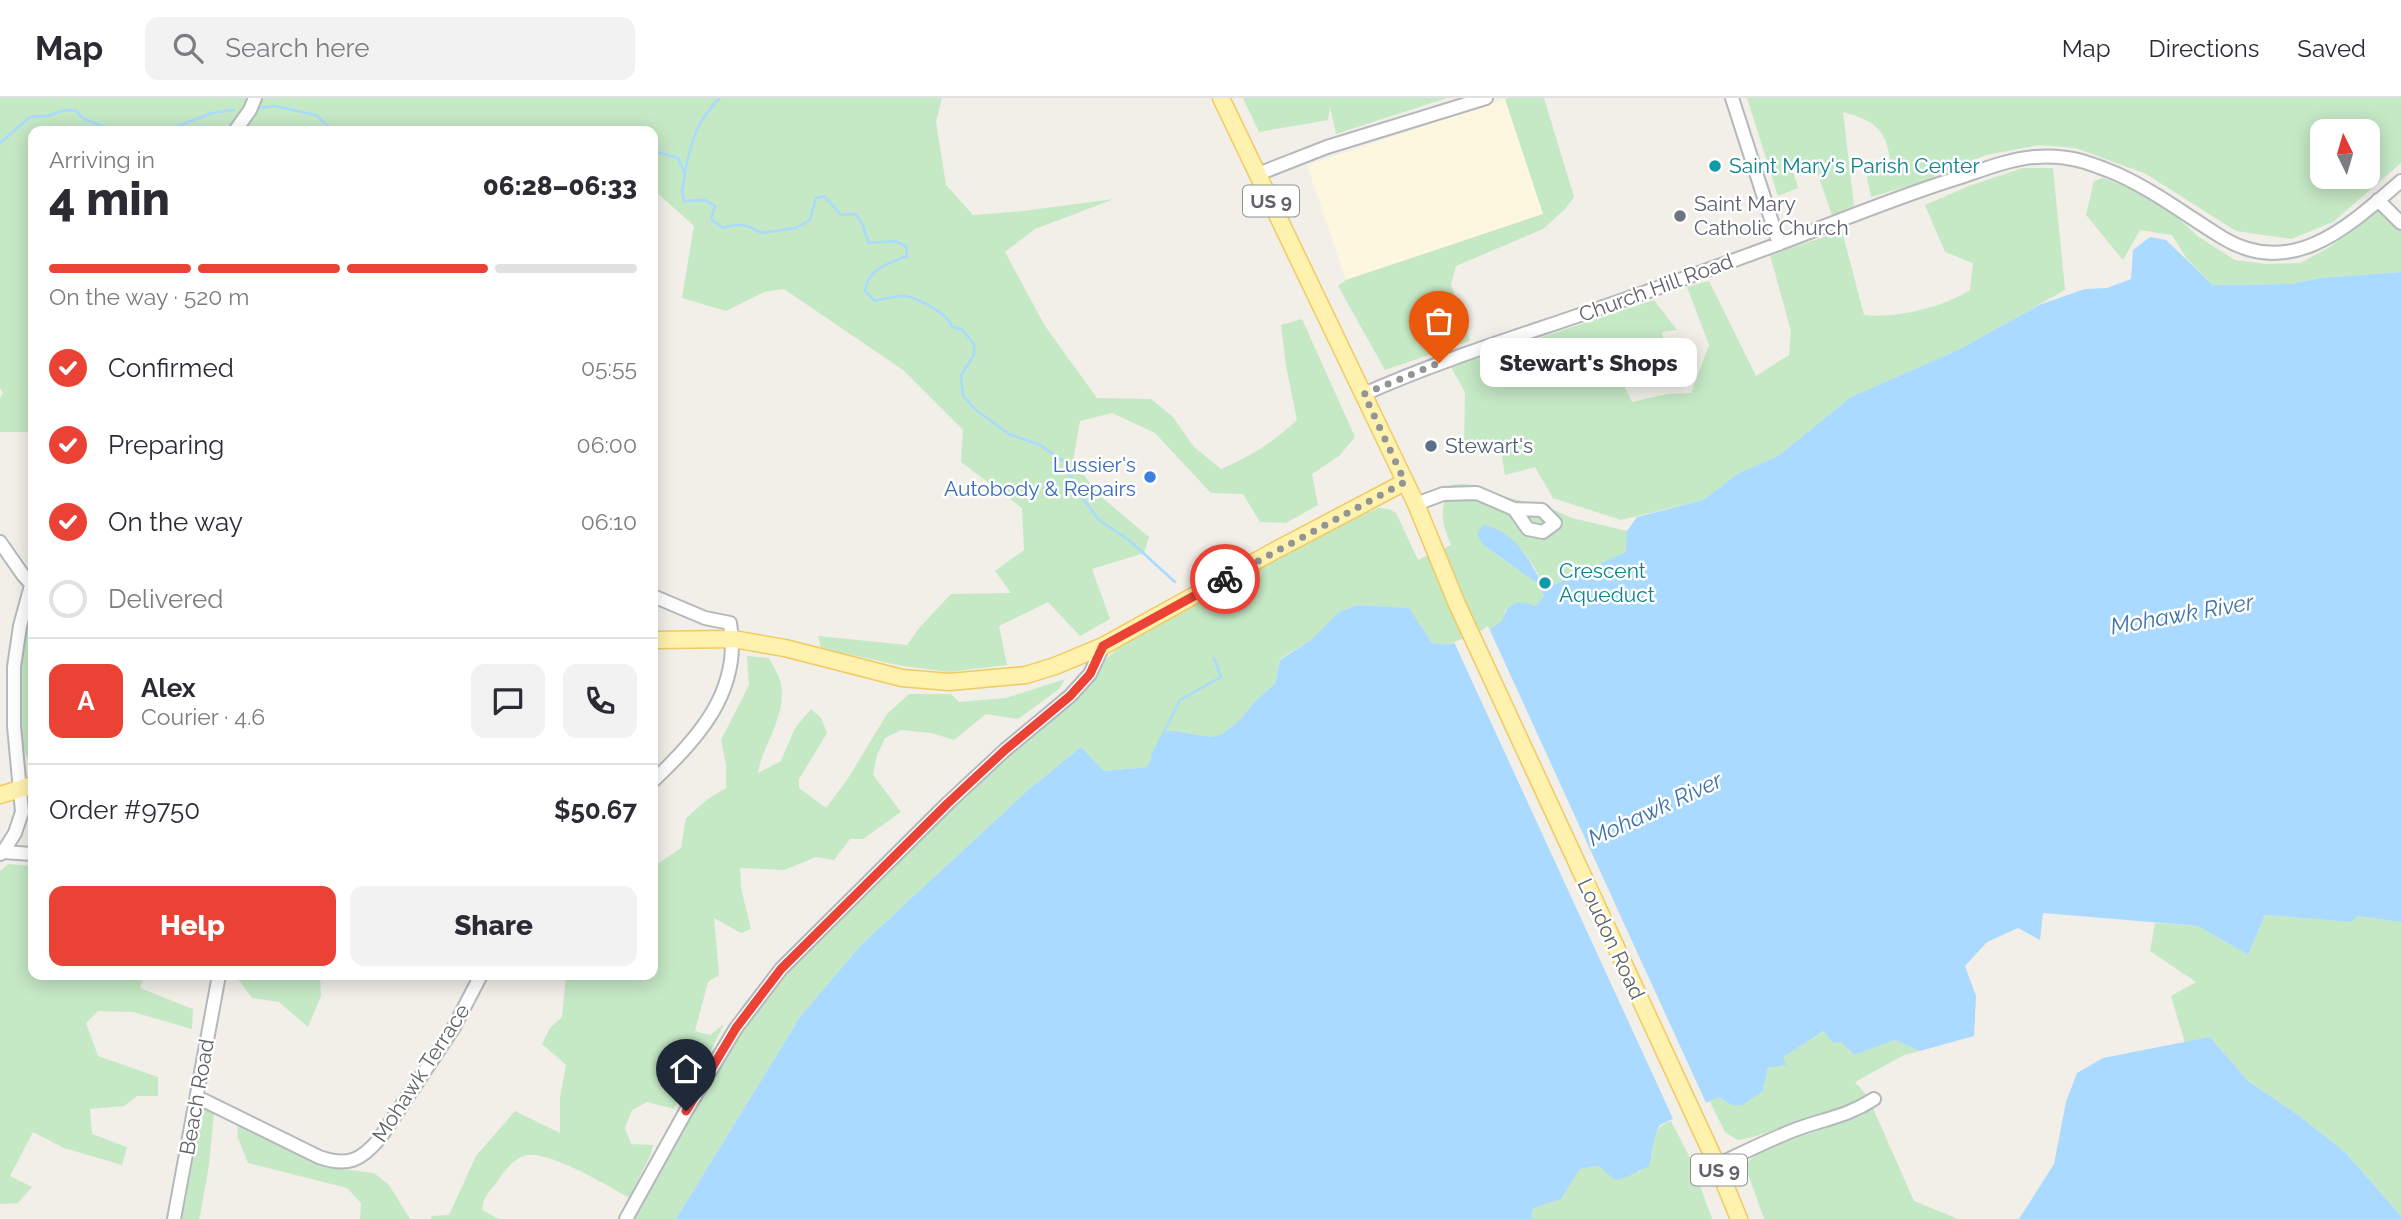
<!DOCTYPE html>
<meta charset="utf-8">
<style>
body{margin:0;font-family:Raleway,sans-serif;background:#f2f2f3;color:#2b2b33;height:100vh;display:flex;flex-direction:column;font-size:26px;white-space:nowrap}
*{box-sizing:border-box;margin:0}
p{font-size:23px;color:#7c7c81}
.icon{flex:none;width:38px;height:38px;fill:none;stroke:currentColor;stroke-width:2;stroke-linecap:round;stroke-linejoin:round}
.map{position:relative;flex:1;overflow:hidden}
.side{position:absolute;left:28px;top:28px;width:630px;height:854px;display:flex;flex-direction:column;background:#fff;border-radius:14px;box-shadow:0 4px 18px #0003}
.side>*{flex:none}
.needle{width:46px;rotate:355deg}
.fabs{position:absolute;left:2310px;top:21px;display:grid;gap:14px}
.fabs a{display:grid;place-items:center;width:70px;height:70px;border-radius:14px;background:#fff;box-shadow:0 4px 18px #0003;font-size:35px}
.pin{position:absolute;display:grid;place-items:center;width:60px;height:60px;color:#fff;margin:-72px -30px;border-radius:50% 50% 50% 0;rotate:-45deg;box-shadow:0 0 7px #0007}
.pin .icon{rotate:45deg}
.courier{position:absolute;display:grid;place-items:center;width:70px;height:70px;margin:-35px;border:5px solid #ea4335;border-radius:50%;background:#fff;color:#222;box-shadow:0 2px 9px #0007}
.bubble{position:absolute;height:49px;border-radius:14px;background:#fff;box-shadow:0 4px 18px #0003;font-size:23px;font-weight:800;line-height:49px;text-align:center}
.summary em{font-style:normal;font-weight:800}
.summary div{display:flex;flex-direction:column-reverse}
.summary{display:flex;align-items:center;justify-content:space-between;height:119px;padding:0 21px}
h1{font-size:46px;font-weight:800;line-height:52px}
.bar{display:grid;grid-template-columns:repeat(4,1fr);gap:10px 7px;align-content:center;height:84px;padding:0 21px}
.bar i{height:9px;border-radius:5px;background:#e1e1e2}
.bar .on{background:#ea4335}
.bar p{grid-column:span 4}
.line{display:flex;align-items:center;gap:18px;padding:0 21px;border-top:2px solid #e1e1e2}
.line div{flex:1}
.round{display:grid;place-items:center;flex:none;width:74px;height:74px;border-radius:14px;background:#f2f2f3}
ol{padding:0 21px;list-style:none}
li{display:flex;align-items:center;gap:21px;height:77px}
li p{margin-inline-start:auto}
li .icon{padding:7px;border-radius:50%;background:#ea4335;color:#fff;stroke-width:4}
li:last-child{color:#7c7c81}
li i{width:38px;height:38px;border:4px solid #e1e1e2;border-radius:50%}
.button{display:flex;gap:14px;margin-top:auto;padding:14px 21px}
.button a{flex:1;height:80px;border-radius:14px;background:#ea4335;color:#fff;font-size:28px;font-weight:800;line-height:80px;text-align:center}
.button a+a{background:#f2f2f3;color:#2b2b33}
header{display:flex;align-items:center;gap:42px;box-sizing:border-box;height:98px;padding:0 35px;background:#fff;border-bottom:2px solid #e1e1e2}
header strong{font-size:33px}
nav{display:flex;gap:38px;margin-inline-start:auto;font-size:24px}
.search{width:490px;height:63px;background:#f2f2f3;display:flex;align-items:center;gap:18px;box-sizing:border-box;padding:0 24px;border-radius:14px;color:#7c7c81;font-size:26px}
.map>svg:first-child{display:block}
.commercial{fill:#fef7e0}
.green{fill:#c5e8c5;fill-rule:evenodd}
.water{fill:#aadaff}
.pier{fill:#f1efe8}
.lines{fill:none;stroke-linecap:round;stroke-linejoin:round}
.stream{stroke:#aadaff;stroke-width:2.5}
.minor-casing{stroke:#b5b8bc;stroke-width:16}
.major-casing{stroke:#f2c960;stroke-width:19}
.minor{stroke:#fff;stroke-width:12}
.major{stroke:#fff2af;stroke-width:16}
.done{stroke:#929495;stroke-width:7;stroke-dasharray:0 12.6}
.route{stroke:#ea4335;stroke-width:9}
.culture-dot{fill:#0f9aa8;stroke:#fff;stroke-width:2.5}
.worship-dot{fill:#6b7280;stroke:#fff;stroke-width:2.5}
.service-dot{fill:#5c6f8a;stroke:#fff;stroke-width:2.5}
.shop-dot{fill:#3f7fe0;stroke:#fff;stroke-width:2.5}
.labels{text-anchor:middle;stroke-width:5;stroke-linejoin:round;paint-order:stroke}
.shield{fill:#fff;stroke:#8f9295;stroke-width:2}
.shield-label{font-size:19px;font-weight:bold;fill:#5f6368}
.culture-label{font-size:21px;fill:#0d838f;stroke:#fff;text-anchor:start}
.worship-label{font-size:21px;fill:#5b616d;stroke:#fff;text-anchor:start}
.street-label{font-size:21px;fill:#5f6368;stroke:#fff}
.service-label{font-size:21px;fill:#4e5e75;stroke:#fff;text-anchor:start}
.shop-label{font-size:21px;fill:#366cbe;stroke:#fff;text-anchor:end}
.water-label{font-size:23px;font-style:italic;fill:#4174aa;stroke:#fff}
</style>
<header>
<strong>Map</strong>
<div class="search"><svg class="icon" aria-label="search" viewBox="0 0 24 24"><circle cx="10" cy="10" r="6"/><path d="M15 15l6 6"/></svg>Search here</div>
<nav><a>Map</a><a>Directions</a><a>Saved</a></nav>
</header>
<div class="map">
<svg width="2401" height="1121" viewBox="0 0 2401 1121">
<rect width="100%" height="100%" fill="#f1efe8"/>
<path class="commercial" d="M1505,1l39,115 -198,66 -39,-115z"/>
<path class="green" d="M0,0h942l-6,24 10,63 27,30 50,-4 91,-12 -79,30 -30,23 40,74 52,72 54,1 22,18 21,30 27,22c31,-13 51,-26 76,-49l-11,-54 -5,-41 21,-6 53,118 -16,19 -27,18 6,31 -32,18 -26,-1 -17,-28 -32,-1 -56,-60 -43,-20 -32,8 -7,39 25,34 51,43 -5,16 -52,16 18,50 -30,17 -32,-34 -49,24 8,39 -59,7 -51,-7 -76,-17 -3,-12 89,9 13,-18 31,-33 60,-1 -16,-22 29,-21 -2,-42 -61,-46 2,-32 -60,-60 -119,-81 -20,3 -38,19 -44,-13 12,-72 -41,-37v-58h-620v305l-6,-4h-27v-34l3,-5 -3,-5z
M1243,0h204l-111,36 -6,-27 -2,13 -69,12z
M1508,0h36l30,99 -9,12 -22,20 -87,37 -5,18 19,57 -85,29 -47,-84 8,-6 197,-66 -38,-115z
M1747,0h654v65l-68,59 -42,17 -55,-8 -90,-57 -70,-26 -37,-3 -53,10 -67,28 -48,14 -5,-25 24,-11c-3,-33 -18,-41 -47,-49l11,94 -22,9 -18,-52 -22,5 6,20 -20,8zM2322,33h46v46h-46z
M2023,70h30l12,122 -105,59 -109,48 -73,59 -39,17 -36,27 -82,20 -68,-22 -18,-31 -30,8 -5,-31 -36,2 1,-54 -14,-25 203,-67 23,30 -15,2 4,27 -25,5 -21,13 12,25 35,-8 24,-1 18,-48 -22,-58 22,-6 47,95 33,-21 2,-24 -21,-76 72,-24 22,84c31,4 80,-8 106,-25l3,-27 -28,-11 -20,-47 44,-19z
M2103,80l30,11 36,21 30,27 36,23 31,4 34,-1 30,-16 49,-38 22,20v43l-81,6 -30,6 -77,1 -26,-26 -15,-24 -32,-5 -17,30 -37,-45 8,-34z
M1462,386l12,1 31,12 40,9 27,12 55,13v21l-83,37c-9,-28 -28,-49 -54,-63l-8,18 56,40 6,12 -9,10 -30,4 -2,11c-26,17 -39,27 -71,22l-24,-35 -51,-3 -18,7 -28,28 -31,19 -5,25 -21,18 -14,18 -18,14 -11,3 -43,-7 -8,10 -13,27 -43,4 -23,-24 -53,43 -166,154 -62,73 -124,202h-51l143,-235 322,-310 28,-26 73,-43 95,-54 92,-43 11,1 7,4 22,47 33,-15c-11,-26 -11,-33 -1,-60z
M33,509v156c-21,-12 -15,-97 -12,-120 1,-12 7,-25 12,-36z
M747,558l22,2c4,8 10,17 12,26 6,32 -18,59 -23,89l23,-12 14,-33 16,-19 10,9 6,15 -28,46v9l27,20 21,-28 40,-66 22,-20h42l8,8 47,-4 59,-19 -6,10 -41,30 -32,-5 -32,26 -23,-7 -30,-3 -16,8 -8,17 -4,20 28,37 -38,27h-13l-16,21 -18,-3 -32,13 -44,-2 1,20 10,41 -10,4 -27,-15 5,57 -11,7 -13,49 15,4 14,-11 -14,28 -13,2 -23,55 -27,-7 -15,8 -7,18 6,16 22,1 -2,9 -22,44c-20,-12 -85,-51 -106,-42 -13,6 -18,15 -26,26 -8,11 -14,14 -15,28l17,9h-68l1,-3 17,-1 27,-59 39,-45 45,22v-36l6,-32 -24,-21 8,-16 12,-11 4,-42h87v-108l28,-19 5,-30 22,-19 18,-11v-24l-5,-24 28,-55z
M8,766l25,2v109h111l-4,13 53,21 -1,20 -59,-17 -35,-1 -12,12 12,33 60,21v19h-21l-13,10 -34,3 2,25 35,13 -5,18 -58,-17 -31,-16 -23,44 22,11 -14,16 -18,1v-333z
M2265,817l86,7 5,-6 45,6v294l-55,-63 -45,-36 -53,-36 -38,-44 -25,6 -14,-47 25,-14 -46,-31 5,-28 43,3 50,29z
M235,877h85l1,21 -13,31 -29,-25 -27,-4z
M1825,933l16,11 13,13 41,-15 25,11 -16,4 -49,27 13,15c-24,15 -51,19 -78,27 -18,6 -34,14 -53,16l-12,-8 -16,-32 9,-3 14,8h11l20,-14 5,-23 17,-4 -3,-7z
M203,1008l11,6 -5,53 -9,51 -1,3h-17z
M1872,1008l42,95 44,18h-194l-19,-54 14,-14 104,-36z
M1671,1023l19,37 22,61h-177l-4,-3 3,-8 27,-9 19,-30 19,-3 40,6c27,-17 1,-40 32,-51z
M237,1026l88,43 49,6 15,12 21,34h-50l1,-16 -14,-15 -99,-25 -10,-25z"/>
<path class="water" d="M2150,139l16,3 47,45 77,-1 30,-6 81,-6v650l-44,-6 -6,6 -86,-7 -17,40 -50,-29 -155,-13 -3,27 -22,-12 -31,14 -22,24 11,30 -2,40 -54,15 -25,-11 -41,15 -13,-13 -8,1 -9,-12 -41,26 3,8 -18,3 -5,23 -20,14h-11l-14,-8 -58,28c-8,12 -6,27 -11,41l-22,11 -12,3 -16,-14 -19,3 -19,30 -27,9 -3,8 4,3h-859l124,-202 62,-73 166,-154 53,-43 23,24 43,-4 13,-27 8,-10 43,7 11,-3 18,-14 14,-18 21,-18 5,-24 31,-20 28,-28 18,-7 52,3 23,35c32,5 45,-5 70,-22 5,-18 16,-23 33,-15l9,-10 -6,-12 -56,-40 -5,-10 6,-9c31,4 50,39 61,64l82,-37 1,-21 10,-14 66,-17 36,-27 39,-17 73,-59 109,-48 79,-44 46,-16 22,-1 24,-9 2,-29z
M2210,939l38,44 53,36 45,36 55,63v3h-382l35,-55 12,-62 11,-29 26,-15z"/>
<path class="pier" d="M1488,528l219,479 -32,18 -221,-481 22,-8z"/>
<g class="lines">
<path class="stream" d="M259,10l15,-2 42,9 17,16
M165,33l47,-18 22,-3
M0,45l30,-26 17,-1 18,-6 11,1 8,8 32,12
M653,53l25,7 7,16 -3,17 2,10 21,-1 10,6 -4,13 12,9c15,-5 25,-4 38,5l35,-5 14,-8 6,-22 8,-2 17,19 14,-1 7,9 7,20 26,-2 11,5 1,10c-19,8 -39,12 -42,35l10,10c24,-6 31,-9 53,4 13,8 16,9 25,22l9,2 12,15v11l-13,20 2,21 13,14 33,24 31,11 25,17 11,28 23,30 31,21 45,41
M685,74c6,-31 12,-52 35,-74
M1152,658l28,-56 41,-23 -7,-19"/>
<defs>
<path id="minor" d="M1732,0l47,146
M235,33l15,-21 5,-12
M1258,76l69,-27 159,-49
M2378,102l23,23
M1364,296c65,-29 133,-51 201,-74 72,-24 143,-50 213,-76 62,-23 123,-49 186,-68 23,-8 47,-17 71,-19 32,-3 53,5 82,17 38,17 70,42 106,64 70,42 127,-13 178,-57
M1416,406l27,-10 34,-1 37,16 28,1 13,13 -12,9 -15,-3 -14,-20
M0,444l23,33 10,11
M653,498l52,22 25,5c12,67 -32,116 -77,158
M3,754l12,-19 7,-21 -8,-86v-59l6,-41 13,-48
M0,756l3,-2 30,2
M197,999l122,60c28,10 42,4 61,-19l74,-111 27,-52
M1717,1067c26,-12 53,-26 80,-36 30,-11 49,-12 77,-30
M174,1121l45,-244
M626,1121l60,-108 50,-83 45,-59 167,-166 57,-53 65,-54 20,-22 13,-28"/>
<path id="major" d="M1221,0l195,406 41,100 260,561 22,54
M653,542l80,-1 52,9 117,30 47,4 77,-7 29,-9 48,-20 173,-96 129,-68
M0,697l33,-10"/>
</defs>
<use href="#minor" class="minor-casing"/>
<use href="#major" class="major-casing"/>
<use href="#minor" class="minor"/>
<use href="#major" class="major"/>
</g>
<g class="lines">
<path class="done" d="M1225,481l180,-97 -41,-88 75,-31"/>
<path class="route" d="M686,1013l50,-83 45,-59 167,-166 57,-53 65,-54 20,-22 13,-28 122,-67"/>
</g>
<g class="culture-dot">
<circle cx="1715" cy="68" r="7"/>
<circle cx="1545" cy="485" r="7"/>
</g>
<circle class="worship-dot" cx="1680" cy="118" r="7"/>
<circle class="service-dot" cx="1431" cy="348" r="7"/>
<circle class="shop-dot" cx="1150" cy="379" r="7"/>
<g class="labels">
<g class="shield">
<rect x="1243" y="87.5" width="56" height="31" rx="5"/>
<rect x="1691" y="1056.5" width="56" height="31" rx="5"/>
</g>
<g class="shield-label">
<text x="1271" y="110">US 9</text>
<text x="1719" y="1079">US 9</text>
</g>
<g class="culture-label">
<text x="1729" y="75">Saint Mary's Parish Center</text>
<text x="1559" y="480">Crescent<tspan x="1559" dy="24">Aqueduct</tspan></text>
</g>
<g class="worship-label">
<text x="1694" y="113">Saint Mary<tspan x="1694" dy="24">Catholic Church</tspan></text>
</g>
<g class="street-label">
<text transform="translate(1656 190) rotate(-20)" y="7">Church Hill Road</text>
<text transform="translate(1611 841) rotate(65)" y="7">Loudon Road</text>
<text transform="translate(421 975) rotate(-57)" y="7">Mohawk Terrace</text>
<text transform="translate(197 999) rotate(-80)" y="7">Beach Road</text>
</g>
<g class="service-label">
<text x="1445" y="355">Stewart's</text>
</g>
<g class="shop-label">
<text x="1136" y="374">Lussier's<tspan x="1136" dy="24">Autobody &amp; Repairs</tspan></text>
</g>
<g class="water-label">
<text transform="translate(2182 516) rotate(-10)" y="8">Mohawk River</text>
<text transform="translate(1655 711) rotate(-25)" y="8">Mohawk River</text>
</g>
</g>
</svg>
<div class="fabs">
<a><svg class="needle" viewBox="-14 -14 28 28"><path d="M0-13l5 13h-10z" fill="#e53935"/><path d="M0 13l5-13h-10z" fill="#7c7c81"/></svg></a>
</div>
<div class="pin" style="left:1439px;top:265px;background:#ea580c"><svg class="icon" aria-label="bag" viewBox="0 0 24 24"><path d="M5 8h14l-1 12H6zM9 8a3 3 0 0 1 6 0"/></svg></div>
<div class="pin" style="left:686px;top:1013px;background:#1f2937"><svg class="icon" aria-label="home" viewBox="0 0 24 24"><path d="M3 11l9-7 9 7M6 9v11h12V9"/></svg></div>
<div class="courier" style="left:1225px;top:481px"><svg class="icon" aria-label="bike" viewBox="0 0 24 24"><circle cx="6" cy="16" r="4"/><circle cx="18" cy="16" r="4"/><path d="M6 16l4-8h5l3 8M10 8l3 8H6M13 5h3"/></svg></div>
<div class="bubble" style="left:1480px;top:240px;width:217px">Stewart's Shops</div>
<section class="side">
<div class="summary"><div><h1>4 min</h1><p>Arriving in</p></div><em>06:28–06:33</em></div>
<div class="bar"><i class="on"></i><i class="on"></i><i class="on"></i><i></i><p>On the way · 520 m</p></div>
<ol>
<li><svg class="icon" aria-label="check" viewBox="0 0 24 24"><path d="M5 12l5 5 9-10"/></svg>Confirmed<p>05:55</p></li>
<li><svg class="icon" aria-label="check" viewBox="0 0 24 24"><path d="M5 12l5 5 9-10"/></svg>Preparing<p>06:00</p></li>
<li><svg class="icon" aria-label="check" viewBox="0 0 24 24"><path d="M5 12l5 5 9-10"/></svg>On the way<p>06:10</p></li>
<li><i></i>Delivered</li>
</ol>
<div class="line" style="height:126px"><b class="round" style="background:#ea4335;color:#fff">A</b><div><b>Alex</b><p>Courier · 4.6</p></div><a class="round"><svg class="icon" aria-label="chat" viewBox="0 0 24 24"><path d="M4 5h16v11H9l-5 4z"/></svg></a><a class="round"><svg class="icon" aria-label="phone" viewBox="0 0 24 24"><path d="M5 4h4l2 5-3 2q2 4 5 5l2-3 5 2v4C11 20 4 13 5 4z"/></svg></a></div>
<div class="line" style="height:91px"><div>Order #9750</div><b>$50.67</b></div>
<div class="button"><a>Help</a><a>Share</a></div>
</section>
</div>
